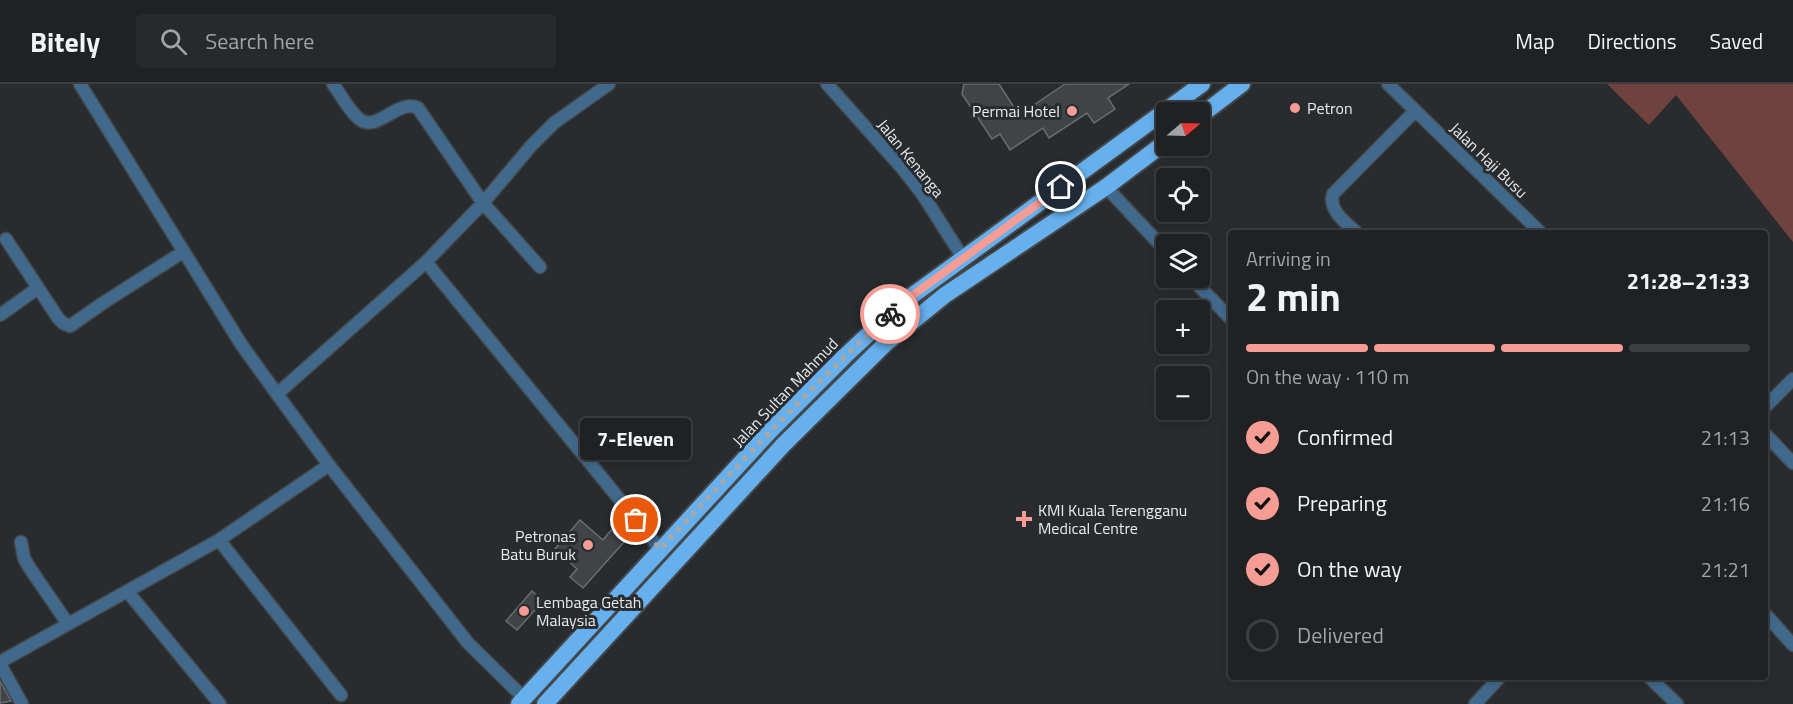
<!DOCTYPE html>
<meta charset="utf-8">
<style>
body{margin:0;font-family:"Titillium Web",sans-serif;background:#27292b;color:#f1f3f6;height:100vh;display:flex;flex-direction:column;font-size:22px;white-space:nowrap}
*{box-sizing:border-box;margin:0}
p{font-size:20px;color:#a1a3a6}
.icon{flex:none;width:33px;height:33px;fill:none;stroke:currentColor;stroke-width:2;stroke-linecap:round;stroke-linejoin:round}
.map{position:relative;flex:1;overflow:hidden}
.side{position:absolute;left:1228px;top:146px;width:540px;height:450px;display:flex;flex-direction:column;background:#1f2123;border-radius:6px;box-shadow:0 3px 9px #0003,0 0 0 2px #3c3e41}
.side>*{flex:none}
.needle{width:39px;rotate:71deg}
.buttons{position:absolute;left:1156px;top:18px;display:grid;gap:12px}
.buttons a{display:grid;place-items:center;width:54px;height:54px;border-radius:6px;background:#1f2123;box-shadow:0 3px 9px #0003,0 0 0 2px #3c3e41;font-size:30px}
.pin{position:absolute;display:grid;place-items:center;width:51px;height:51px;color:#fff;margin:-26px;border:3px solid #fff;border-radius:50%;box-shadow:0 2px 6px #0007}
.courier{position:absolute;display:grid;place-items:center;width:60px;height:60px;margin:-30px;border:4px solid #f59c94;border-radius:50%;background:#fff;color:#222;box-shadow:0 2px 8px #0007}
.bubble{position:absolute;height:42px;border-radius:6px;background:#1f2123;box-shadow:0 3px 9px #0003,0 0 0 2px #3c3e41;font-size:20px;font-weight:700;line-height:42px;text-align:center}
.overview em{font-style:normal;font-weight:700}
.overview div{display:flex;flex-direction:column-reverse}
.overview{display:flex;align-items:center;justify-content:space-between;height:102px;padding:0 18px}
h1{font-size:39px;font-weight:700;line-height:45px}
.bar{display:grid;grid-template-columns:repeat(4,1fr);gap:9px 6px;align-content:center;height:72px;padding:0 18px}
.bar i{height:8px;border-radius:4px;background:#3c3e41}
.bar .on{background:#f59c94}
.bar p{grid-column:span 4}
ol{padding:0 18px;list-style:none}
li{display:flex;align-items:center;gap:18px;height:66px}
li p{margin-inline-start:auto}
li .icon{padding:6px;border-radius:50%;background:#f59c94;color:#111;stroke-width:4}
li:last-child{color:#a1a3a6}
li i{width:33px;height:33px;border:3px solid #3c3e41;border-radius:50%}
header{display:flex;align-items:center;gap:36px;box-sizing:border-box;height:84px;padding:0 30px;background:#1f2123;border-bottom:2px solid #3c3e41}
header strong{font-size:28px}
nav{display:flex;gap:33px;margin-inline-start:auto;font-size:21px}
.search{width:420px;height:54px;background:#27292b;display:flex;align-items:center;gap:15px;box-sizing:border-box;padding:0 21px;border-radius:6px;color:#a1a3a6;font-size:22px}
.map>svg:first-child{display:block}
.green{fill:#70423e}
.building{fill:#404447;stroke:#696d70;stroke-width:1.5}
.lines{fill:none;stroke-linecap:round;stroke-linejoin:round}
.minor-casing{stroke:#444749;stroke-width:15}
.trunk-casing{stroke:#444749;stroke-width:20}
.minor{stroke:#41698c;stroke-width:12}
.trunk{stroke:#66b0ee;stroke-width:16}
.done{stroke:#a4a8aa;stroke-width:6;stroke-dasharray:0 10.8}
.route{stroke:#f59c94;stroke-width:8}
.poi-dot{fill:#f59c94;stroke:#292c2f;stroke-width:2}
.labels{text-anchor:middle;stroke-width:6;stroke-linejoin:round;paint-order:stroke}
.poi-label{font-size:16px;fill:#e7eaec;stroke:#292c2f;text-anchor:start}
.street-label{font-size:16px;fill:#e7eaec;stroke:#292c2f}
</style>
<header>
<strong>Bitely</strong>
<div class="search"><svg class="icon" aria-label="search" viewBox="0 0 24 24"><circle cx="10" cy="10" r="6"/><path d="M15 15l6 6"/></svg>Search here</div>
<nav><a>Map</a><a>Directions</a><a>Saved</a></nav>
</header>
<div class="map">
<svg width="1793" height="620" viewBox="0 0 1793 620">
<rect width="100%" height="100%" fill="#292c2f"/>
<path class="green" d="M1607,0h186v158l-117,-147 -27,30z"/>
<path class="building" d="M964,0h35l20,31 46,-31h64l-21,14 7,11 -21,14 -7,-10 -38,25 -6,-10 -33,22 -10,-16 -8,5 -30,-45z
M580,436l23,20 8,-10 13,12 -41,46 -13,-11 7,-8 -22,-20z
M532,507l11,10 -26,29 -11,-9z
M0,597l11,20 -11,2z"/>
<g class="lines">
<defs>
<path id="minor" d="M80,0l161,260 36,50 52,71 139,178 56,55
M333,0c8,11 15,25 25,34 18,17 39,-20 60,-10l65,95 57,64
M827,0l75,84 21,27 40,63
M1388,0l152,148
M1106,103l61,65
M1356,148c-10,-9 -28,-22 -23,-38l82,-83
M6,155l52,79 5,5 7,3 33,-23 80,-51
M426,178l234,287
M1191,194l41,42
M0,231l38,-27
M277,310l149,-132 57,-59 48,-57 23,-23 55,-39
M1766,322l27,-27
M1766,351l27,28
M219,456l122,155
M21,458l3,16 5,9 39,57
M127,507l93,113
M1766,531l27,30
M0,578l219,-122 110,-75
M0,580l22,40
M1648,592l29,28
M1475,620l26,-28"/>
<path id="trunk" d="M1200,32l42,-32
M519,620l252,-274 74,-74 57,-53 300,-219
M545,620l239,-260 102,-101 59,-48 161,-108 61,-46"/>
</defs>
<use href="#minor" class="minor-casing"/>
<use href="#trunk" class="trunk-casing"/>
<use href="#minor" class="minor"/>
<use href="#trunk" class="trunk"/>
</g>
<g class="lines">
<path class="done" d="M636,436l24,29c75,-80 149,-161 230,-235"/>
<path class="route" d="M890,230l12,-11 159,-116"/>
</g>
<g class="poi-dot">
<circle cx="1295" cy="24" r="6"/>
<circle cx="1072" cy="27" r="6"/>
<path d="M1021 426h6v6h6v6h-6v6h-6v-6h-6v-6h6z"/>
<circle cx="588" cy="461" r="6"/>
<circle cx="524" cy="527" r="6"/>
</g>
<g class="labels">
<g class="poi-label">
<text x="1307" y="30">Petron</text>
<text x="1060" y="33" text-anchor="end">Permai Hotel</text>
<text x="1038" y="432">KMI Kuala Terengganu<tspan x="1038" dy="18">Medical Centre</tspan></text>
<text x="576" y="458" text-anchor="end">Petronas<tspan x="576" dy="18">Batu Buruk</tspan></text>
<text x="536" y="524">Lembaga Getah<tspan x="536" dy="18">Malaysia</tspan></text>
</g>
<g class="street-label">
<text transform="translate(911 74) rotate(51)" y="6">Jalan Kenanga</text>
<text transform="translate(1489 76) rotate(44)" y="6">Jalan Haji Busu</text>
<text transform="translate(785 308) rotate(-46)" y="6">Jalan Sultan Mahmud</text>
</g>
</g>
</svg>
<div class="buttons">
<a><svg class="needle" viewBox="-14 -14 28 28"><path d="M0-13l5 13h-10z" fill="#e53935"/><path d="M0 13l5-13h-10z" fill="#a1a3a6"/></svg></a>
<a><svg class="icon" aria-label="locate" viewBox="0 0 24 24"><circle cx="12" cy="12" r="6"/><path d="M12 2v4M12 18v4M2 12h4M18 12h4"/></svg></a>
<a><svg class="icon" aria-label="layers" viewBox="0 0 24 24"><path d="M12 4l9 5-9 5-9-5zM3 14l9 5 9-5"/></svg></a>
<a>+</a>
<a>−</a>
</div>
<div class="pin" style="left:636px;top:436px;background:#ea580c"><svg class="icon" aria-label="bag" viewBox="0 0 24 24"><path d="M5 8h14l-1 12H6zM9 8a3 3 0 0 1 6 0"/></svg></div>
<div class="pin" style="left:1061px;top:103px;background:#1f2937"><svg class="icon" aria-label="home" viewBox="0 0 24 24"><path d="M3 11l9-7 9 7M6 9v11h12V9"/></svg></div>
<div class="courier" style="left:890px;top:230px"><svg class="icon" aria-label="bike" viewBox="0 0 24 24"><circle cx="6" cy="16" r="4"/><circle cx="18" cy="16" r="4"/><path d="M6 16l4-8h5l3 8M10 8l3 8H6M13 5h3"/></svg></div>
<div class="bubble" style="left:580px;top:334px;width:111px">7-Eleven</div>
<section class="side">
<div class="overview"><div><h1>2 min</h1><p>Arriving in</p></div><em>21:28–21:33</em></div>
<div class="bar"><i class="on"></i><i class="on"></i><i class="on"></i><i></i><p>On the way · 110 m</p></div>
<ol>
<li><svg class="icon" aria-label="check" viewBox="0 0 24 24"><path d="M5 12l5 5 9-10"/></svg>Confirmed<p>21:13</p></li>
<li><svg class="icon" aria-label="check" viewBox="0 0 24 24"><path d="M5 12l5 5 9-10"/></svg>Preparing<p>21:16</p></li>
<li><svg class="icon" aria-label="check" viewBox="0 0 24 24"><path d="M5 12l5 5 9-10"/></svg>On the way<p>21:21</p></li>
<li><i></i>Delivered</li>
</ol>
</section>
</div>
